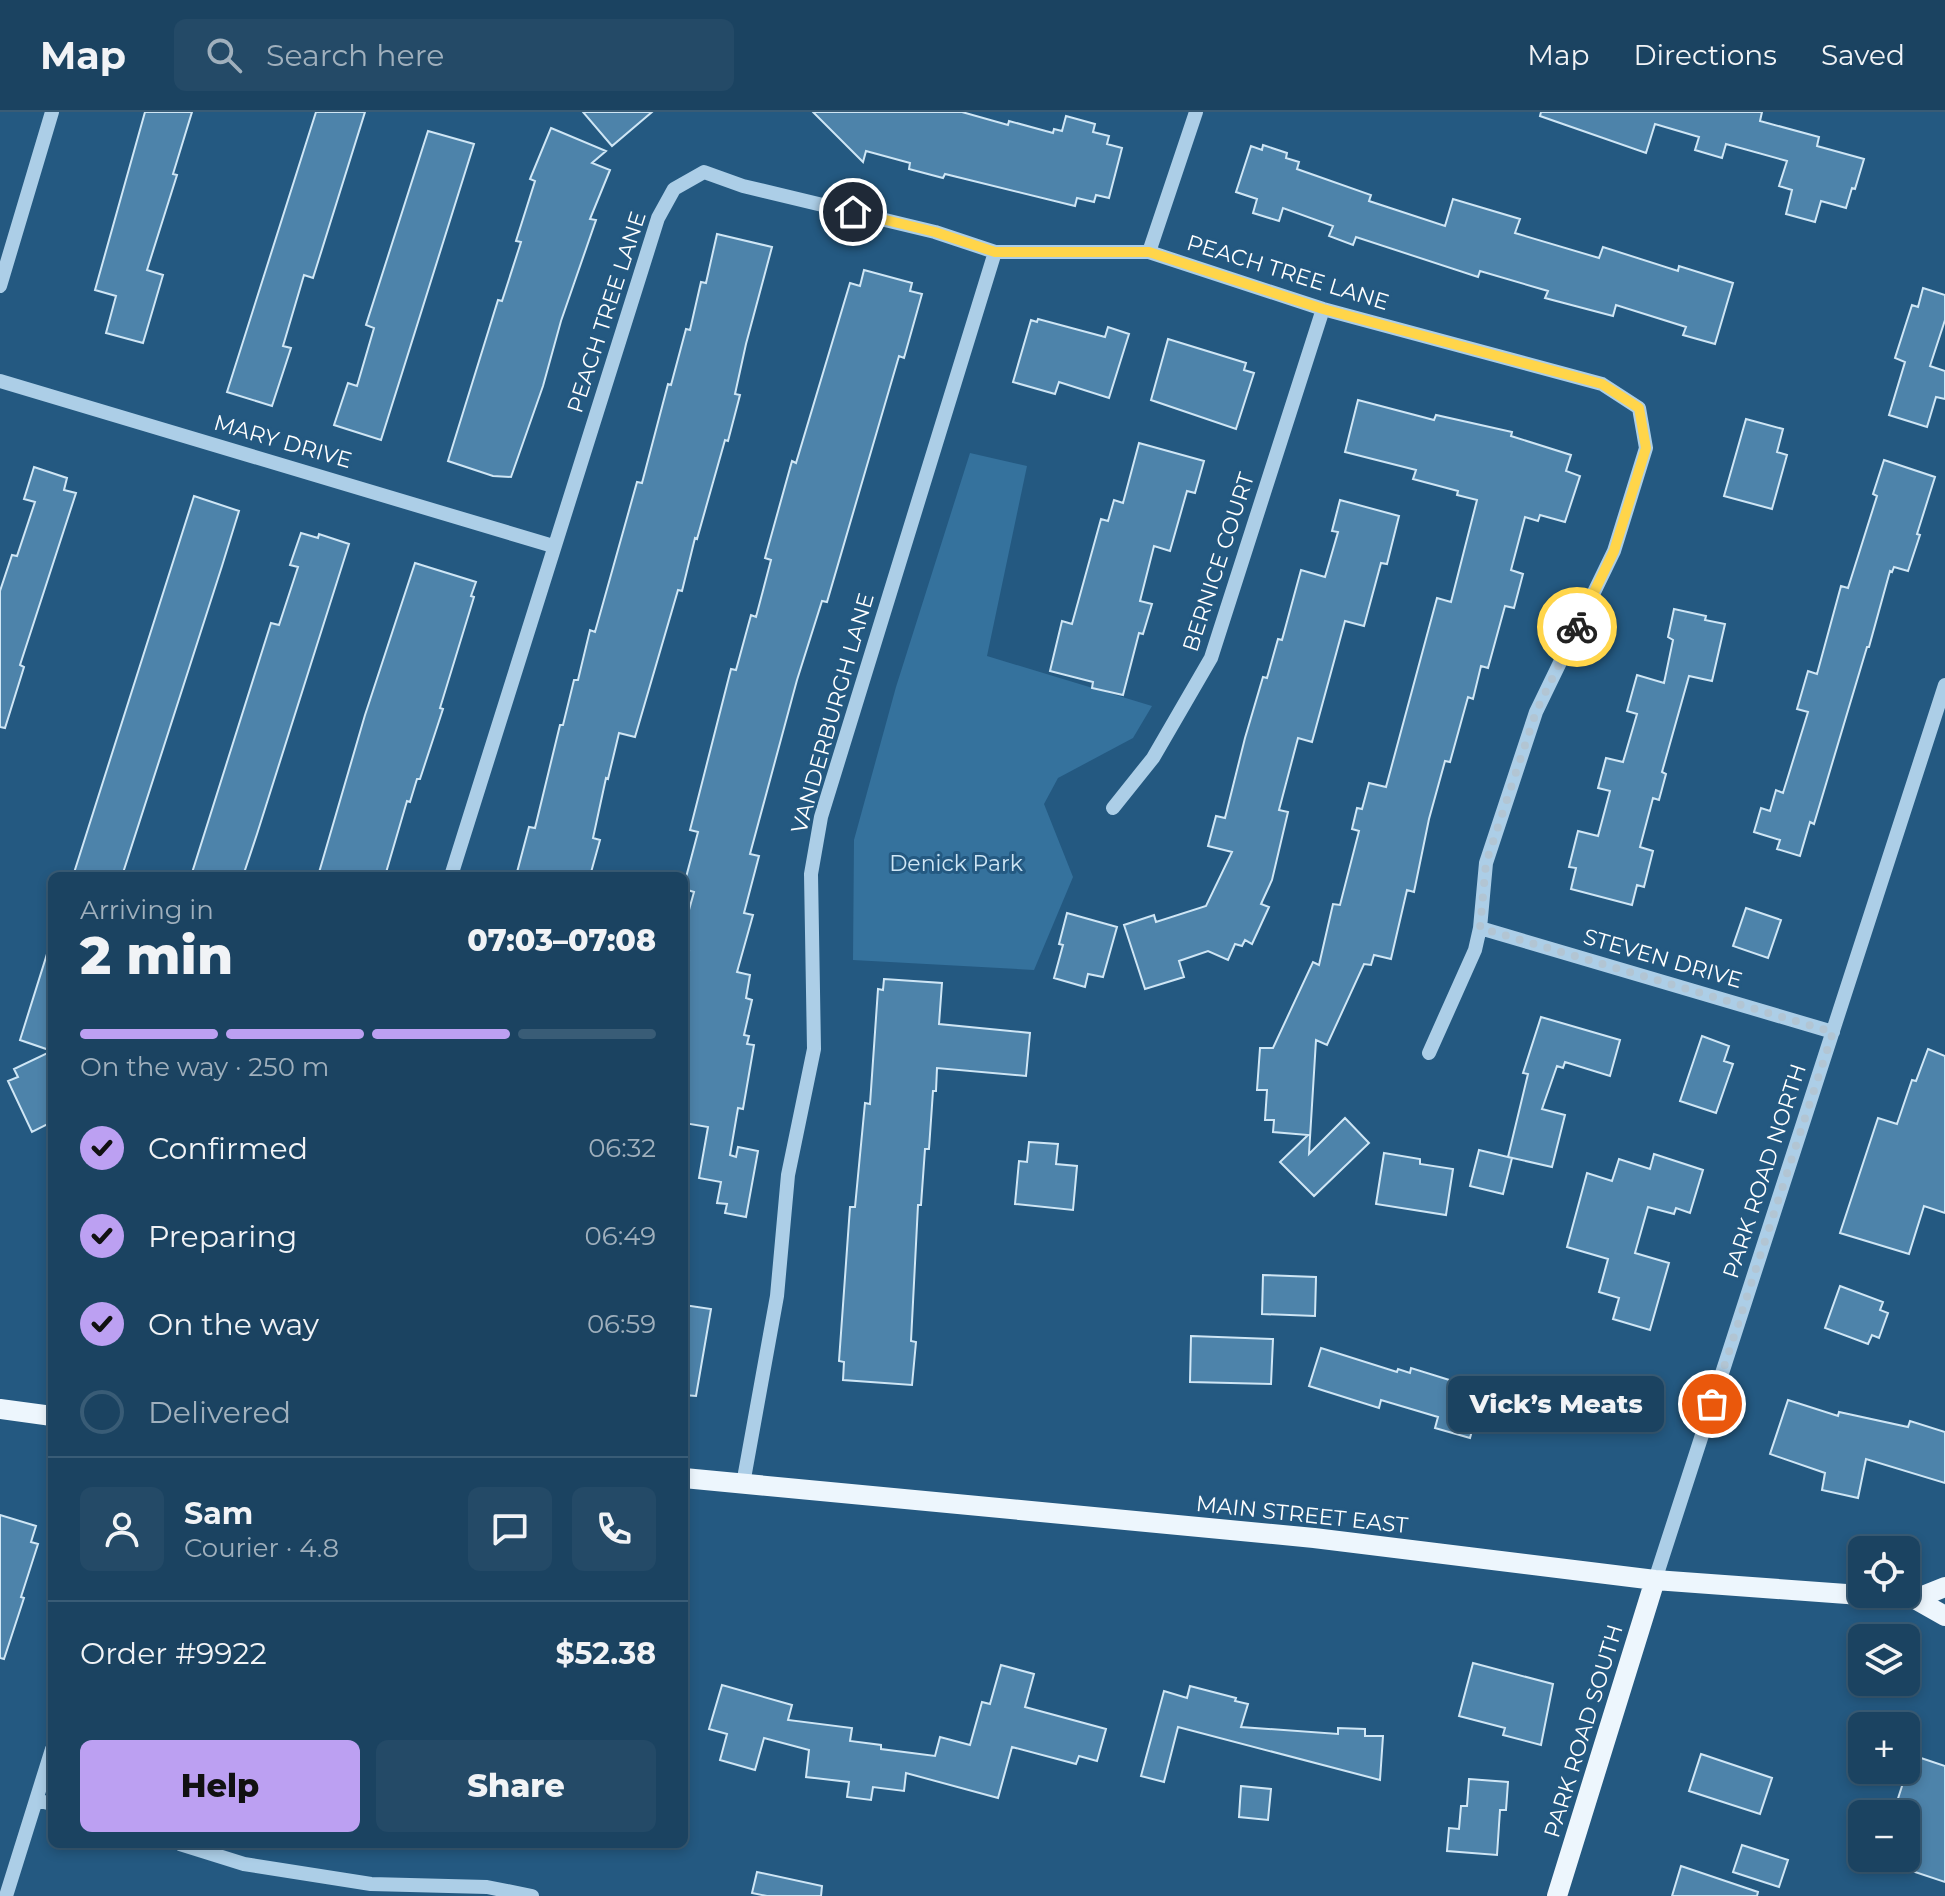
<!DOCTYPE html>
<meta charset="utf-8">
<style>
body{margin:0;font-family:Montserrat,sans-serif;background:#244a67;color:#f1f3f6;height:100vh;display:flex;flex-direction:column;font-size:30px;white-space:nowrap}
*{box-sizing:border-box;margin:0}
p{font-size:26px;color:#a0b0bd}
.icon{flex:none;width:44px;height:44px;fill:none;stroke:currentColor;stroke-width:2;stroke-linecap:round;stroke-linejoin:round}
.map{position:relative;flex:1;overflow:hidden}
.sheet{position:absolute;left:48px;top:760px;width:640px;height:976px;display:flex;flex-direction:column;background:#1b4361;border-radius:12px;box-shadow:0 4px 12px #0003,0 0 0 2px #395c76}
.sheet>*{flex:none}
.controls{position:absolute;left:1848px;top:1424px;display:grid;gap:16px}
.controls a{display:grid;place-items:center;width:72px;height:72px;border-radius:12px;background:#1b4361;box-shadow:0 4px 12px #0003,0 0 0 2px #395c76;font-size:40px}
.pin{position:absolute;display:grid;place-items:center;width:68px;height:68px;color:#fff;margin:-34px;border:4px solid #fff;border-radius:50%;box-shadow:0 2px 8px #0007}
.courier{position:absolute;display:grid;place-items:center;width:80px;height:80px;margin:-40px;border:6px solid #ffd54a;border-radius:50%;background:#fff;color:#222;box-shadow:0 2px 10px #0007}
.bubble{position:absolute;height:56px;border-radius:12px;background:#1b4361;box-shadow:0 4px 12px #0003,0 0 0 2px #395c76;font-size:26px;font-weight:800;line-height:56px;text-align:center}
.headline em{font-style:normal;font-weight:800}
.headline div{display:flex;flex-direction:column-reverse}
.headline{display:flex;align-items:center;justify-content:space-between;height:136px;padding:0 32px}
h1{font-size:52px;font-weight:800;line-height:60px}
.bar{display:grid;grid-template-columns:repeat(4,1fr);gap:12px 8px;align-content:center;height:96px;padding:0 32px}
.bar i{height:10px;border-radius:6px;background:#395c76}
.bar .active{background:#bca0f2}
.bar p{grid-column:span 4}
.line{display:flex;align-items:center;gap:20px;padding:0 32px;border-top:2px solid #395c76}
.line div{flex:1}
.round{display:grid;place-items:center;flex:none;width:84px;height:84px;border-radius:12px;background:#244a67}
ol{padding:0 32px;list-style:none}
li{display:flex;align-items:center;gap:24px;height:88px}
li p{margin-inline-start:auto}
li .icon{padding:8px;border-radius:50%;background:#bca0f2;color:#111;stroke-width:4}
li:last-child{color:#a0b0bd}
li i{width:44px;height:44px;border:4px solid #395c76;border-radius:50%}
.action{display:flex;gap:16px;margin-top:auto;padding:16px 32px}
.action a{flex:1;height:92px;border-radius:12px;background:#bca0f2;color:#111;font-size:32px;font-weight:800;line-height:92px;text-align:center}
.action a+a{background:#244a67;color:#f1f3f6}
header{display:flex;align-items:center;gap:48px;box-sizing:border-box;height:112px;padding:0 40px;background:#1b4361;border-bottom:2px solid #395c76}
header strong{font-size:38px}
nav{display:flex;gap:44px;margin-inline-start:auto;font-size:28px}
.search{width:560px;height:72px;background:#244a67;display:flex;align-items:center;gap:20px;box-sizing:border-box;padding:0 28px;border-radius:12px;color:#a0b0bd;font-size:30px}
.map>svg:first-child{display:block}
.green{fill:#35729d}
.building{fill:#4d83aa;stroke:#cfe6f5;stroke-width:2}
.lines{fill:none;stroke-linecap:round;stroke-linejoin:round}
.minor{stroke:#accee7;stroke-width:14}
.major{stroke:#edf6fd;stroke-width:20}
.done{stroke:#b2c5d3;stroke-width:8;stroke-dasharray:0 14.4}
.route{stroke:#ffd54a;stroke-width:10}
.labels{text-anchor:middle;stroke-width:6;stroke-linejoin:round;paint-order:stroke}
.street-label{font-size:22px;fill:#fff;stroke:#245981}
.park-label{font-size:22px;fill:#cfe6f5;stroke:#245981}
</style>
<header>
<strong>Map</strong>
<div class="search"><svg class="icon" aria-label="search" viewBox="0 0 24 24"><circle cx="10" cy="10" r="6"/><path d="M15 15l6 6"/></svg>Search here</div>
<nav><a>Map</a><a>Directions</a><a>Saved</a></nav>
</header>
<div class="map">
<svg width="1945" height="1784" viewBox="0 0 1945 1784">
<rect width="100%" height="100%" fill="#245981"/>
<path class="green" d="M970,341l57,13 -40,190 165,50 -19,32 -75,40 -14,26 29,73 -39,93 -181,-10 1,-120 42,-153z"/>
<path class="building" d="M145,0h47l-19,62 4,1 -30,95 16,5 -20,68 -37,-10 10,-37 -21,-6z
M316,0h49l-52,166 -9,-3 -21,71 8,2 -19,58 -45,-14z
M583,0h69l-40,34z
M813,0h149l46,13 1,-4 44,12 1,-4 8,2 4,-15 29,8 -2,8 16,4 -2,8 15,4 -13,50 -13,-3 -2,7 -17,-4 -2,8 -130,-32 -2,4 -34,-9 1,-6 -44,-12 -3,11z
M1541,0h221l-2,9 59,16 -2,9 47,13 -9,30 -3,-1 -6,20 -25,-7 -6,21 -29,-8 6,-24 -13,-4 8,-25 -61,-17 -4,14 -27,-8 4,-13 -44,-13 -9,29 -106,-37z
M551,16l55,23 -14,12 18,7 -20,49 6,1 -35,101 -18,65 -32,91 -18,-1 -45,-15 50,-161 4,1 19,-59 -5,-1 19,-60 -5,-2z
M428,19l46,13 -93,296 -47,-15 14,-42 9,3 17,-58 -8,-3z
M1263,33l24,8 -1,5 13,4 -2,7 74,26 -2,6 76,25 8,-27 67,20 -5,14 84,25 4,-11 75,24 1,-5 54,17 -18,61 -32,-9 3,-8 -70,-22 -3,11 -68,-18 3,-7 -68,-20 -2,6 -122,-40 -3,8 -24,-9 4,-10 -50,-18 -4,13 -26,-8 4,-14 -21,-7 15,-46 11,4z
M717,122l55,13 -26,97 -11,50 5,1 -12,46 -3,-1 -28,99 -2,-1 -13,53 -4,-1 -43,147 -16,-4 -11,46 -2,-1 -13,60 7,2 -10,36h-74l13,-49 6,1 25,-103h3l11,-45h4l12,-50 5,2 42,-150 5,1 26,-99 3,1 15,-56 4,1 11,-48 5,1z
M864,158l48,13 -2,8 12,3 -18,64 -5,-2 -72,246 -5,-1 -25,79 -47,174 9,2 -15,57 9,2 -16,57 13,3 -4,23 6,2 -8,35 5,1 -2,8 7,1 -11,64 -5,-1 -8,47 6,2 2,-10 20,4 -12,66 -21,-4 2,-9 -10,-1 4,-21 -22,-4 9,-51 -24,-4v-147l5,-25 -5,-2v-21l10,-36 -10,-3v-4l14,-53 -8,-2 41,-161 5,1 15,-55 5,2 15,-57 -6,-2 27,-97 4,2 54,-180 10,3z
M1923,176l22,7v25l-15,46 15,5v28l-9,-2 -9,30 -38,-12 16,-53 -10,-4 17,-53 6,2z
M1038,207l67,18 3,-10 21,7 -20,64 -50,-16 -4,12 -42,-12 18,-62 6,2z
M1168,227l78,24 -2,7 10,3 -18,56 -85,-29z
M1358,288l76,20 2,-5 76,17 -1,4 60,19 -5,16 14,5 -15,46 -25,-7 -2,6 -13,-4 -14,53 12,4 -9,34 -9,-2 -17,62 -7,-2 -8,33 -5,-2 -18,65 -5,-1 -16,58 -15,73 -7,-2 -16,69 -17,-4 -3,10 -7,-1 -37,81 -11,-5 -7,114 36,-36 24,25 -55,53 -34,-34 28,-27 -35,-3 1,-12h-9l2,-30h-10l3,-42h13l40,-86 6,3 14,-61 7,1 19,-74 -7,-2 5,-21 5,1 7,-26 17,4 51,-189 14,4 26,-102 -20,-5 1,-4 -45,-12 3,-9 -71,-18z
M1746,307l37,10 -6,23 10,3 -15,54 -48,-13z
M1139,331l65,18 -9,32 -8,-2 -17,60 -16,-5 -14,55 12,3 -9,30 -4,-1 -16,62 -31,-7 1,-6 -43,-11 12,-50 10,3 29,-105 7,2 6,-21 9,3z
M1884,348l51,17 -18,57 3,1 -12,36 -14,-4 -2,5 -2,-1 -21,76h-2l-53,177 -4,-2 -10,34 -23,-7 3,-9 -26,-8 7,-24 9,3 6,-21 7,3 25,-81 -11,-3 11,-38 9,3 24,-88 7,2 29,-92 -4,-2z
M34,355l33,11 -3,12 12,3 -56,172 4,2 -19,61 -5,-1v-136l12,-36 5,1 18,-54 -11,-3z
M194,384l45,15 -17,55 -100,310h-49z
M1340,388l59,16 -12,48 -6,-1 -17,63 -19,-5 -33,121 -14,-4 -19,72 9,2 -16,68 -11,24 8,3 -17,37 -7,-4 -3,6 -7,-2 -7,16 -20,-9 -29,10 5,16 -39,12 -21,-64 30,-10 2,7 50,-16 26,-54 -24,-6 8,-30 9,2 20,-80 18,-61 4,1 11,-39 4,1 19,-70 24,7 13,-45 -6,-1z
M301,421l17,5 1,-4 30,10 -92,290 -14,42h-52l80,-253 8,2 19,-58 -8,-2z
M415,451l61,19 -5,14 3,1 -34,111 3,1 -23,70h-3l-7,23 -3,-1 -22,75h-67l47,-161z
M1674,497l32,7 -1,4 20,4 -13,57 -23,-5 -27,96 4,2 -7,26 -6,-2 -13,49 13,4 -9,36 -7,-2 -5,20 -61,-16 5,-21 -7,-1 9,-36 20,5 12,-45 -12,-3 8,-30 17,4 14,-48 -10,-3 10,-36 27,8 9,-43 -5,-3z
M1746,796l35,12 -13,38 -35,-12z
M1067,801l50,14 -14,50 -15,-3 -3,13 -31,-9 9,-33 -4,-1z
M47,842l5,1v167l-20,10 -24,-51 10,-4 -4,-8 38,-18 -32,-11z
M884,867l58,4 -3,41 91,9 -4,43 -89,-8 -1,23h-3l-4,58h-4l-4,56h-3l-7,136 5,1 -4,43 -69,-5 1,-18 -5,-1 11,-154h5l10,-104 5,1 8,-115 5,1z
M1541,905l79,23 -10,36 -45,-14 -2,6 -6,-2 -15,43 23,6 -13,52 -44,-10 20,-83 -5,-1z
M1702,924l27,10 -5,15 9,3 -17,49 -36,-12z
M1928,937l17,7v157l-21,-7 -15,48 -69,-21 38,-115 19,6 15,-44 4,1z
M1029,1030l29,2 -2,20 21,2 -4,44 -58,-6 4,-43 8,1z
M1479,1038l33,8 -9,36 -33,-8z
M1384,1041l36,6v5l33,5 -7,46 -70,-11z
M1654,1042l49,16 -13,43 -14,-5 -2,6 -26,-7 -13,46 34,10 -19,67 -37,-11 6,-21 -20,-6 9,-33 -41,-12 20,-74 25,8 7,-22 31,10z
M1263,1163l53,2 -1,39 -53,-2z
M1840,1174l43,16 -3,8 8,3 -9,25 -7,-3 -4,9 -43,-16z
M684,1193l27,4 -15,87 -12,-1z
M1191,1224l82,3 -2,45 -81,-2z
M1321,1236l76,24 1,-3 12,4 1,-5 64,20 -4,15 8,2 -9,33 -35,-10 3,-11 -57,-17 -2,8 -70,-22z
M1788,1288l50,16 1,-4 69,15 2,-6 35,11v51l-79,-24 -8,39 -36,-8 3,-17 -55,-19z
M0,1403l36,11 -5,16 7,2 -17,53 3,1 -20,61 -4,-1z
M1473,1551l80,21 -12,61 -38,-10 2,-7 -46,-12z
M1001,1553l33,9 -9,33 81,22 -9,32 -18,-5 -3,8 -64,-17 -14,51 -92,-25 -2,18 -31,-4 -2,13 -24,-3 2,-15 -43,-5 3,-27 -45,-12 -9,32 -35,-10 7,-26 -18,-5 13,-44 70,20 -4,15 64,8 -2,13 31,4v4l54,7 5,-19 30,8 12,-43 8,2z
M1190,1574l46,12 -1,3 13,3 -7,23 97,7v-6l27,1v7h18l-3,44 -202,-53 -14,55 -23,-6 23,-85 23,7z
M1701,1642l71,24 -12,36 -71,-23z
M1912,1643l33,11v116l-39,-13v-55h-13z
M1469,1667l39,3 -2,28h-6l-3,45 -50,-4 2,-23 10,1 2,-23h6z
M1241,1674l30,3 -3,31 -29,-3z
M1742,1733l46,15 -9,27 -46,-15z
M1681,1754l77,26 -1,4h-85z
M757,1760l65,14 -1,10h-54l-15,-3z"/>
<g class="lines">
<path class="minor" d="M1149,140l47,-140
M0,174l52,-174
M0,269l553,165
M1113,696l40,-50 58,-100 112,-349
M451,764l207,-658 16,-29 30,-17 39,14 192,46 60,20h154l174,57 279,75 37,24 7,40 -32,103 -78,161 -50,151 -6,65 -5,22 -46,103
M1480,816l353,104
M743,1372l34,-188 11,-121 26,-126 -3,-175 10,-57 174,-565
M1655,1468l290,-895
M36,1688l16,4
M180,1732l64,20 127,20 116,3 45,9
M6,1784l46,-147"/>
<path class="major" d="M0,1297l52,7
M684,1366l630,60 341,42 260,19 30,17
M1915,1487l30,-12
M1557,1784l98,-316"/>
</g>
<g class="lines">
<path class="done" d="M1577,515l-41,85 -50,151 -6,65 353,104 -121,372"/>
<path class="route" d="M853,100l82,20 60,20h154l174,57 279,75 37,24 7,40 -32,103 -37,76"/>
</g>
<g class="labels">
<g class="street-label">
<text transform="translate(1288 160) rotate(17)" y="8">PEACH TREE LANE</text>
<text transform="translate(606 200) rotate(-72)" y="8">PEACH TREE LANE</text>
<text transform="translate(283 329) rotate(16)" y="8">MARY DRIVE</text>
<text transform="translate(1218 450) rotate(-72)" y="8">BERNICE COURT</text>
<text transform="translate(832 601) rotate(-74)" y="8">VANDERBURGH LANE</text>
<text transform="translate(1663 846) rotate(16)" y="8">STEVEN DRIVE</text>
<text transform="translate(1764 1059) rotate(-72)" y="8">PARK ROAD NORTH</text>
<text transform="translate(1302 1402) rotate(6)" y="8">MAIN STREET EAST</text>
<text transform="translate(1583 1619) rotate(-73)" y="8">PARK ROAD SOUTH</text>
</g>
<g class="park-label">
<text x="956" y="759">Denick Park</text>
</g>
</g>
</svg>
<div class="controls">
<a><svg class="icon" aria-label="locate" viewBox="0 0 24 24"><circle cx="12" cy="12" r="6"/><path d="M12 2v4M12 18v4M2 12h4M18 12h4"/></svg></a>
<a><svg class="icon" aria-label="layers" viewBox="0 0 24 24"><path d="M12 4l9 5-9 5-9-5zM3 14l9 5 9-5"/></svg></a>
<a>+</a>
<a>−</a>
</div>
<div class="pin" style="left:1712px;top:1292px;background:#ea580c"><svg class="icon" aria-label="bag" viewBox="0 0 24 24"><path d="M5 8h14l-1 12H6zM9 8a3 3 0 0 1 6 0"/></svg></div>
<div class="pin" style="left:853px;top:100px;background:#1f2937"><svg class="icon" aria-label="home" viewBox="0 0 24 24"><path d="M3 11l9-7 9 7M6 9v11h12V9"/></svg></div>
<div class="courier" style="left:1577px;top:515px"><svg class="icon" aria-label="bike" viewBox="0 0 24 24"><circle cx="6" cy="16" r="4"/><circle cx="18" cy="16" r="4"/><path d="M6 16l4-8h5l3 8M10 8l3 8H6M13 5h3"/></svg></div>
<div class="bubble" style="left:1448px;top:1264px;width:216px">Vick’s Meats</div>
<section class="sheet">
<div class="headline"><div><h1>2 min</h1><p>Arriving in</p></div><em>07:03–07:08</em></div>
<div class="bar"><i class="active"></i><i class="active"></i><i class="active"></i><i></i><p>On the way · 250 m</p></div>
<ol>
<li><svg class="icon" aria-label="check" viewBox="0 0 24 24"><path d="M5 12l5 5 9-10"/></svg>Confirmed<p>06:32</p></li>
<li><svg class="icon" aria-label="check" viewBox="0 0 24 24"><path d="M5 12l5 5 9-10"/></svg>Preparing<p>06:49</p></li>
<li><svg class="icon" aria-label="check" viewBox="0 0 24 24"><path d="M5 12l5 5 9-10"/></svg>On the way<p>06:59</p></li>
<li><i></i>Delivered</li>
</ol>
<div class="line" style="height:144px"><a class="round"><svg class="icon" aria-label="person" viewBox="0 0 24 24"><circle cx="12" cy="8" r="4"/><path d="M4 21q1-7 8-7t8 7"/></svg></a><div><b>Sam</b><p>Courier · 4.8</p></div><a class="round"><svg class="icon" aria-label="chat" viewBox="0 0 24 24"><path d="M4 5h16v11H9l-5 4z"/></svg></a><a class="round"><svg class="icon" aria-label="phone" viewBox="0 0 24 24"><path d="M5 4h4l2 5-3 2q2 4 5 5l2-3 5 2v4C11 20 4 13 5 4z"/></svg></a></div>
<div class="line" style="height:104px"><div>Order #9922</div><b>$52.38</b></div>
<div class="action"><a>Help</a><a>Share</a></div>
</section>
</div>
